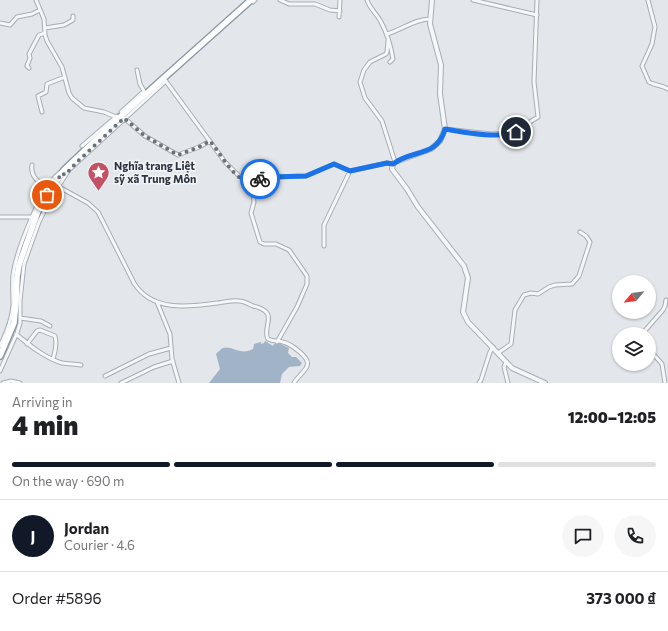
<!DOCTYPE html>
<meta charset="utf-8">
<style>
body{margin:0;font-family:Commissioner,sans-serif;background:#f6f6f6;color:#202124;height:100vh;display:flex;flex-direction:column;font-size:15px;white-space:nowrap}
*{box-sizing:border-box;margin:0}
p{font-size:13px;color:#757577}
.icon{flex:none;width:22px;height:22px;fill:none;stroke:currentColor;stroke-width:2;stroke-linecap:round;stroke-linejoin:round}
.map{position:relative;height:383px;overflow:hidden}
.sheet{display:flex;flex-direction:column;background:#fff;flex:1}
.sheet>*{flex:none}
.needle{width:26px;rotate:241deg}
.controls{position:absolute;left:612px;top:275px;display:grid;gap:8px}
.controls a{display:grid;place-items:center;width:44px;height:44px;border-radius:50%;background:#fff;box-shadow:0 1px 3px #0004;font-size:20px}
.pin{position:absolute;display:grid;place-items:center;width:34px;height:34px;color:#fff;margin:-17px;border:2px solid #fff;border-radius:50%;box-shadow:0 1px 4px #0007}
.courier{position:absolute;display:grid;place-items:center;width:40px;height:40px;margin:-20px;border:3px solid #1a73e8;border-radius:50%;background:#fff;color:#222;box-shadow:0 1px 5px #0007}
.head em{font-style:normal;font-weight:800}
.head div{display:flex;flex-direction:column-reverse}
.head{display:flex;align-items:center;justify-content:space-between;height:68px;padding:0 12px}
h1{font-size:26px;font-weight:800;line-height:30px}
.bar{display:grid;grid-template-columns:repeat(4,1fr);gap:6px 4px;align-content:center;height:48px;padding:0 12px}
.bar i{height:5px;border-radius:3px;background:#e0e0e0}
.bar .active{background:#111827}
.bar p{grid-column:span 4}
.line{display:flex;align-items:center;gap:10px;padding:0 12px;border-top:1px solid #e0e0e0}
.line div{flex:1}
.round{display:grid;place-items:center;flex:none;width:42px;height:42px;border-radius:21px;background:#f6f6f6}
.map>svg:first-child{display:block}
.water{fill:#a1b4c7}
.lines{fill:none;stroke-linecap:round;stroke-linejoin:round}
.minor-casing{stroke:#a8adb4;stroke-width:5}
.tertiary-casing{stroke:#a8adb4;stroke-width:6}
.trunk-casing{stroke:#8b94a0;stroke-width:8}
.minor{stroke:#f6f7f9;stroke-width:3}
.tertiary{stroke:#f6f7f9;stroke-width:4}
.trunk{stroke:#fff;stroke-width:5.5}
.done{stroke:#6c727c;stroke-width:4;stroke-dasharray:0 7.2}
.route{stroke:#1a73e8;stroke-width:5}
.labels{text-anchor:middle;stroke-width:3;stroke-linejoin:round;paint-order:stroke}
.poi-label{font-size:11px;font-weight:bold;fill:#2c3441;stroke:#f3f5f8;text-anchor:start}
</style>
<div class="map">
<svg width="668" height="383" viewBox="0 0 668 383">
<rect width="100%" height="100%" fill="#e3e6ea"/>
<path class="water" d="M265,341l8,5 1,-2 5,-1 10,5 -1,5 4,4h4l6,6 -2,3 -11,1 -7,7 -2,9h-71l11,-14 -4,-15c2,-2 5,-5 7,-6 9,-3 17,8 30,1l1,-5 7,-2v2l3,-1z"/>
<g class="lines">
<defs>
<path id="minor" d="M36,0l8,19 1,16 2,6 15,26 7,26 3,5 12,10 20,4 12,5
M280,0l9,4h26l15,6 10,1
M367,0c3,9 10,14 14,22 6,11 10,25 12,37l-3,3
M473,0l64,15
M648,0l7,27 -3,17 -10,22 7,16c4,3 13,3 19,7
M253,2l2,-2
M339,17l1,-17
M0,23l10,2 7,-8 15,-3 8,-4
M45,28l19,-3 9,-5v-4
M387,34c14,-4 28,-15 43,-15
M388,41l-1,11 -1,2 -16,8 -6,8 -4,12 5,16 17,23 13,41
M29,68l-2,-2 3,-8 -1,-4 10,-19 6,-2
M165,80l60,82 14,14 9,5 24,-4 34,-1 28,-12 16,7 37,-8 6,1
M42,112l-4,-16 8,-4 1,-8 18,-7
M121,112l23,-21 -4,-7 -3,-14
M124,118l21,18 33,19 21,-8 11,-6
M445,129l46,5 21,-1 26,-16 -4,-35 3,-82
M82,146l35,-30
M32,165c-2,12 7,17 15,23
M248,181l3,5 2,6 1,10 -3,11 9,29 4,2h12l13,6 18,26v8l-10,23 -20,35
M59,187l29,16 10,9 36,71c18,29 54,24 84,20 6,-1 14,-3 21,-2 5,0 10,3 14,5 5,1 11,3 14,7 5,6 -4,18 1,26 6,3 10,1 15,3 8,2 28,16 24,24 -2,6 -10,11 -13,17
M0,217h32
M324,246v-21l26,-54
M157,302l13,32 2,25 7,24
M20,318l21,3 9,5
M16,334c13,11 29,24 46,29 6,1 13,1 19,2
M642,334l21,-24 2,-4 1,-6
M27,344l10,-13 3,-1 15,6c2,8 1,14 -2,23
M0,346c6,-12 12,-27 13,-41 0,-10 -1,-20 0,-30 3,-23 29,-92 49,-104
M649,349l13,15 3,19
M498,353l13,-9 4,-34 9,-15 7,-2 7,1 11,-7 6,-2 17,-1 7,-8 11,-34 -4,-6 -6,-4
M506,362l-2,5 4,16
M0,371l17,-38 3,-10v-22l4,-37 15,-42 10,-21 20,-31 97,-89
M105,376l44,-22 22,-6
M3,383l8,-2 9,2
M121,383l33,-16 19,-6
M479,383l2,-3 9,-28 3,-5"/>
<path id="tertiary" d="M432,0l-2,24 11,41 -1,29 5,35 -5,12 -9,8 -36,13 -2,2 -1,5 15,20 11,18 46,59 4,12 -5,34 5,10 44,46 33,15"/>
<path id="trunk" d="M0,356l14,-33 2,-21 1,-25 2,-12 19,-54 9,-16 17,-25 55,-52 132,-118"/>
</defs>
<use href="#minor" class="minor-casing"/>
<use href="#tertiary" class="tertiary-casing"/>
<use href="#trunk" class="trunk-casing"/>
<use href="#minor" class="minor"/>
<use href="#tertiary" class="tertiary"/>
<use href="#trunk" class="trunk"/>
</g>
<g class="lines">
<path class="done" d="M47,195l15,-22 3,2 12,-13 47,-44 21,18 33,19 21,-8 11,-6c9,10 23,38 38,40 3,1 9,-1 12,-2"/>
<path class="route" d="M260,179l12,-2 34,-1 28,-12 16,7 37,-8 6,1c19,-15 44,-6 52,-35 19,3 53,10 71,3"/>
</g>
<defs>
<symbol id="sight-pin" viewBox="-11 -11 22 30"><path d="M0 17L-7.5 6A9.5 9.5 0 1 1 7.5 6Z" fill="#c55264" stroke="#f3f5f8"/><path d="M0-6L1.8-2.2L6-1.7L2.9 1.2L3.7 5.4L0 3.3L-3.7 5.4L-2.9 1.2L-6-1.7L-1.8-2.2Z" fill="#fff"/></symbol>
</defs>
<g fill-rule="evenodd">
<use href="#sight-pin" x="86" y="160" width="25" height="34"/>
</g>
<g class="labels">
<g class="poi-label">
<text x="114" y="170">Nghĩa trang Liệt<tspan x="114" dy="13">sỹ xã Trung Môn</tspan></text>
</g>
</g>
</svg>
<div class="controls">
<a><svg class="needle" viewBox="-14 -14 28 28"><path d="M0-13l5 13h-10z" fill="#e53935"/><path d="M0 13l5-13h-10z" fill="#757577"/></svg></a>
<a><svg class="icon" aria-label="layers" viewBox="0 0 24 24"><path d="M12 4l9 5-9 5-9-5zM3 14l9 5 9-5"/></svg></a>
</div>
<div class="pin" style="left:47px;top:195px;background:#ea580c"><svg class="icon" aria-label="bag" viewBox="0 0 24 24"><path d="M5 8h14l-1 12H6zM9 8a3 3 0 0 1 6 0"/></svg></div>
<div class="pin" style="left:516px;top:132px;background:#1f2937"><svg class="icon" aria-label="home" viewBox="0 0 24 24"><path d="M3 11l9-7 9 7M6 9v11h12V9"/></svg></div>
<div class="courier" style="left:260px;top:179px"><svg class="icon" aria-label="bike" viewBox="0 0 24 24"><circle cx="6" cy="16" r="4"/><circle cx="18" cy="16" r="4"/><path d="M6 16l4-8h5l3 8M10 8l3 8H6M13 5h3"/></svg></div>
</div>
<section class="sheet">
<div class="head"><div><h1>4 min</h1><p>Arriving in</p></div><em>12:00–12:05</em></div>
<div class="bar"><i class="active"></i><i class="active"></i><i class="active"></i><i></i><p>On the way · 690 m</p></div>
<div class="line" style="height:72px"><b class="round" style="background:#111827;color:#fff">J</b><div><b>Jordan</b><p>Courier · 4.6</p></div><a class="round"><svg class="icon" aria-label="chat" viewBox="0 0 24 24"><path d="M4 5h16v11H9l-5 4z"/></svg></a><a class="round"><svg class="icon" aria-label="phone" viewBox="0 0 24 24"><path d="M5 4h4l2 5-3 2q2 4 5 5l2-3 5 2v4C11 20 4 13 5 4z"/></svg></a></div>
<div class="line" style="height:52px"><div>Order #5896</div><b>373 000 ₫</b></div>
</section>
